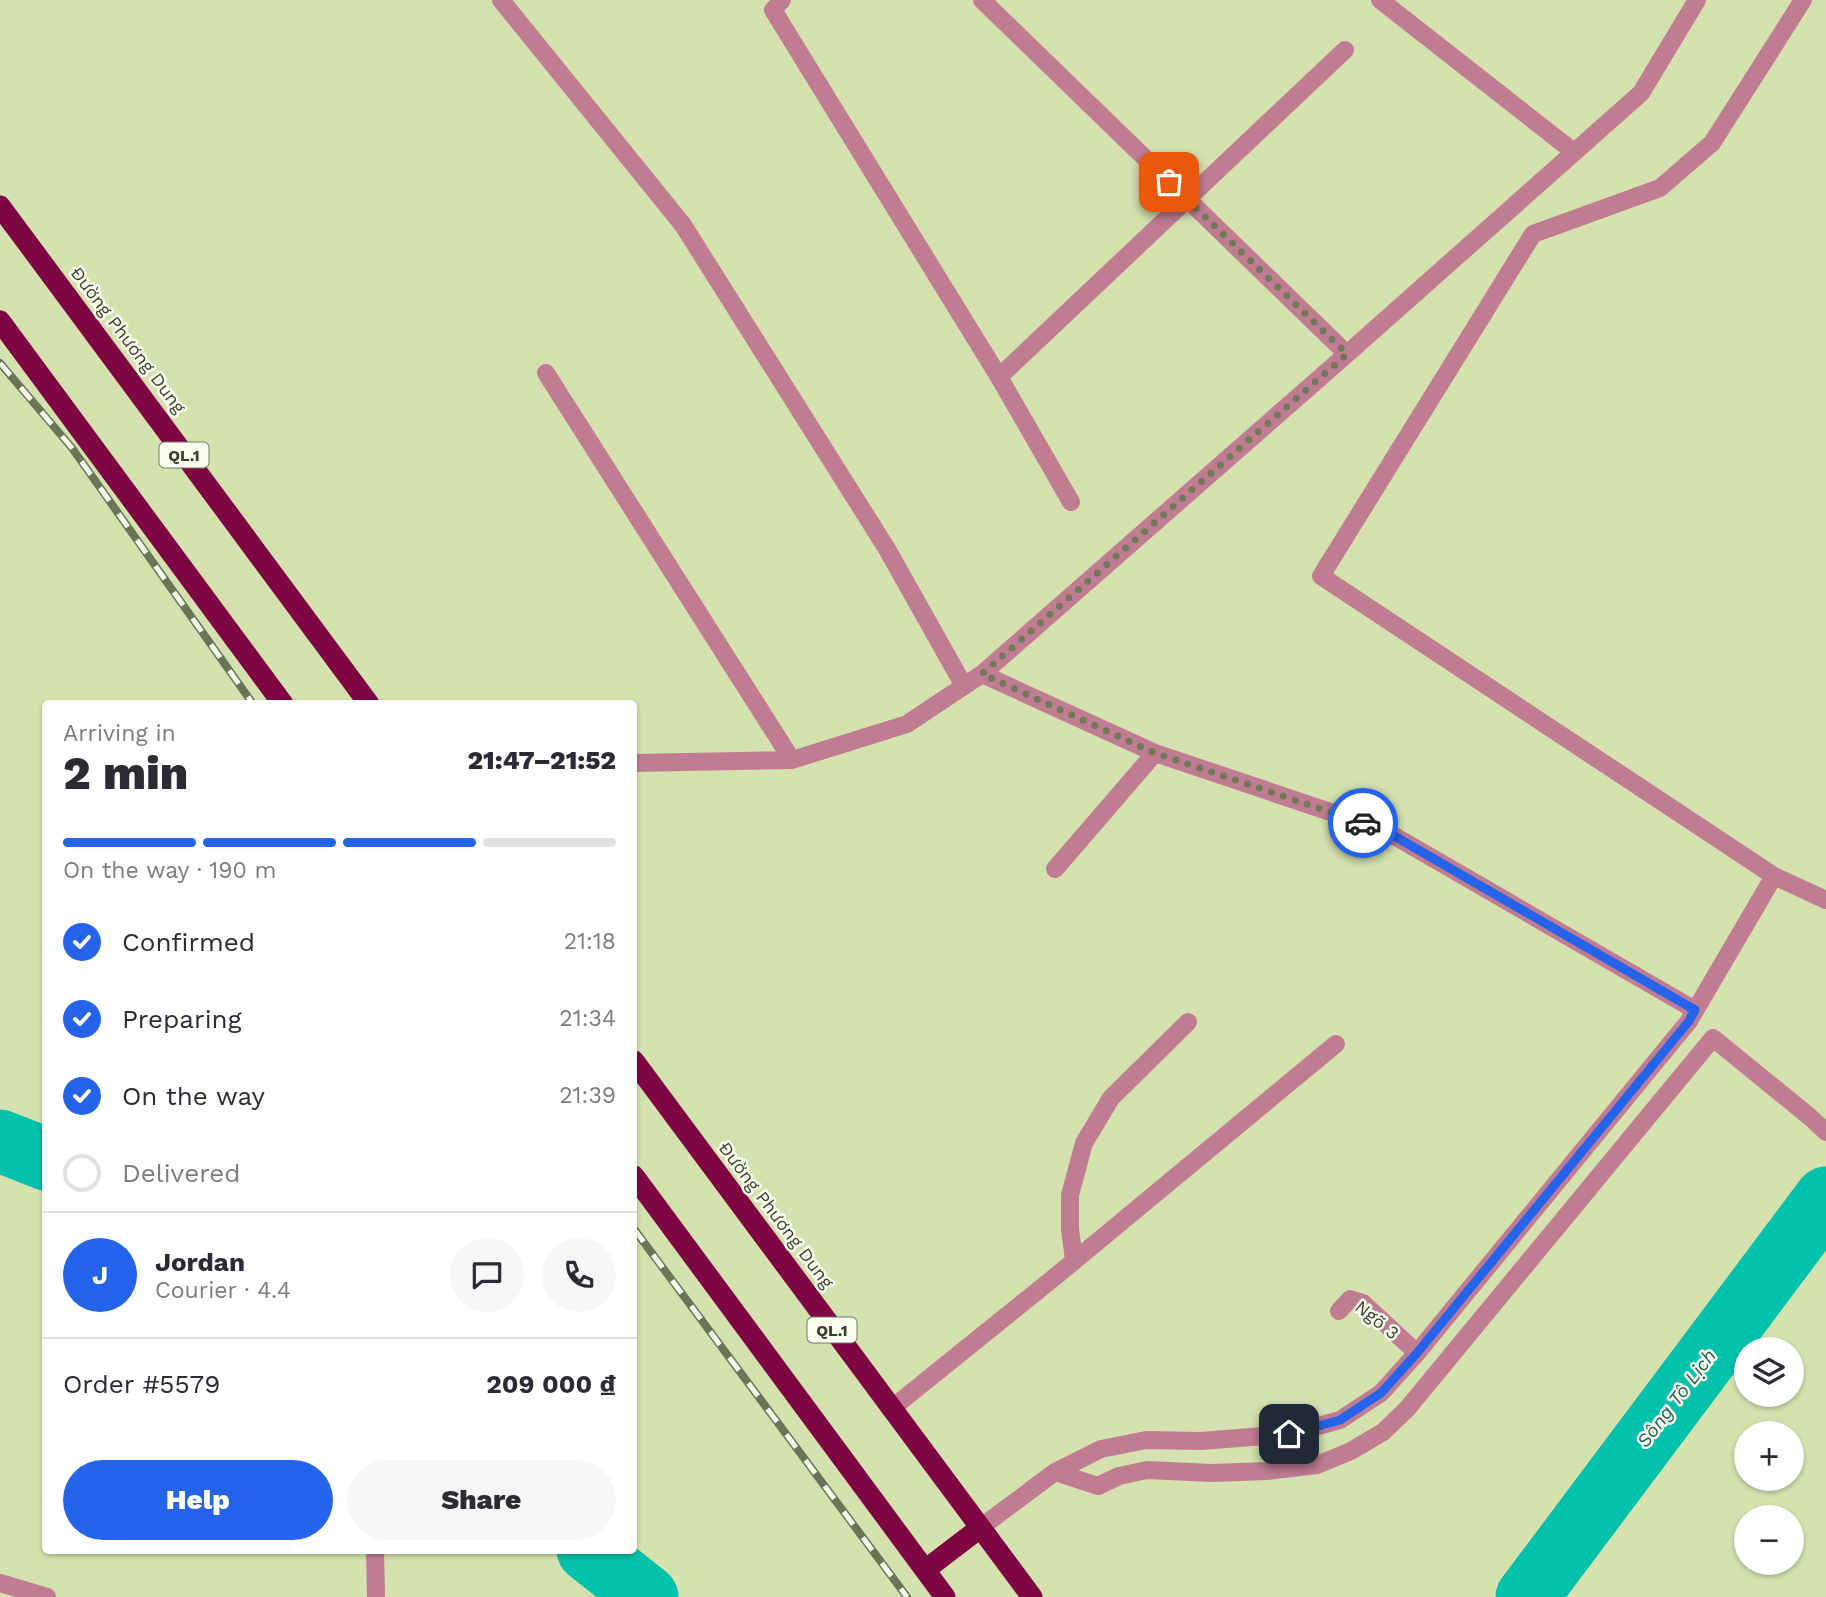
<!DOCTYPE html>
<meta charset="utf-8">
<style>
body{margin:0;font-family:"Work Sans",sans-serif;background:#f7f7f7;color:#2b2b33;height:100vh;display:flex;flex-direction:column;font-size:26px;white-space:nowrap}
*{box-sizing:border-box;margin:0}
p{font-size:23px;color:#7c7c81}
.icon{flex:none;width:38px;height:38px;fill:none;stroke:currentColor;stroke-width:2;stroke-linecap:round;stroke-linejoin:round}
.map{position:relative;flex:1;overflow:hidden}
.details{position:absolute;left:42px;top:700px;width:595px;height:854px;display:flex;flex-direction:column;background:#fff;border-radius:7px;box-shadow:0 2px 5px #0004}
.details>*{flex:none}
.fabs{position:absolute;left:1734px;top:1337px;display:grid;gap:14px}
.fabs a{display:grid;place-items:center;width:70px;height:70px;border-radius:50%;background:#fff;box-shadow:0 2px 5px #0004;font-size:35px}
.pin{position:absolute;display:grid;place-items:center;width:60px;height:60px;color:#fff;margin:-30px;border-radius:14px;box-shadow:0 4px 10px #0006}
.courier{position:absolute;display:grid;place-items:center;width:70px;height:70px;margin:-35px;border:5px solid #2563eb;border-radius:50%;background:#fff;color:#222;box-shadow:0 2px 9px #0007}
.summary em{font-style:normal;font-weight:800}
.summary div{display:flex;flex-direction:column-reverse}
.summary{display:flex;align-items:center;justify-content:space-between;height:119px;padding:0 21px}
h1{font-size:46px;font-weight:800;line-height:52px}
.bar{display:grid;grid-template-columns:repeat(4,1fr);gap:10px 7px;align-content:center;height:84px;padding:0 21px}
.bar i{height:9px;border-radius:5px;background:#e1e1e2}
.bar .selected{background:#2563eb}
.bar p{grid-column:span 4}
.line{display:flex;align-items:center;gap:18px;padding:0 21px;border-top:2px solid #e1e1e2}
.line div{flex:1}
.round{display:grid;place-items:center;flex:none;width:74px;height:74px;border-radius:37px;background:#f7f7f7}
ol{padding:0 21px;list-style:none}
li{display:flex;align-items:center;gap:21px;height:77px}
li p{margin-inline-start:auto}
li .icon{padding:7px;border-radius:50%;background:#2563eb;color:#fff;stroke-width:4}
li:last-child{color:#7c7c81}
li i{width:38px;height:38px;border:4px solid #e1e1e2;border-radius:50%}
.button{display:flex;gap:14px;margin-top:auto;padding:14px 21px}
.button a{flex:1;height:80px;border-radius:42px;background:#2563eb;color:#fff;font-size:28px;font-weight:800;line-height:80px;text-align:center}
.button a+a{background:#f7f7f7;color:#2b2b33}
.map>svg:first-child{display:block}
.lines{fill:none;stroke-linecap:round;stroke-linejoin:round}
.river{stroke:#00c1a9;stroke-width:63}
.minor{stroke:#c07d92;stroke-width:18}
.highway{stroke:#7e0442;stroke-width:21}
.rail-casing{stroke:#6c7456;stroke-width:8}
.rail{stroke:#fafeef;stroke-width:5;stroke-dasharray:16;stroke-linecap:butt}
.done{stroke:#71795a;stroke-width:7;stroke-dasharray:0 12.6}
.route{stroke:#2563eb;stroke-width:9}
.labels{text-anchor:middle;stroke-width:5;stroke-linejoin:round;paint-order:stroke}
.shield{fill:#fafeef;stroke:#747966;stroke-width:2}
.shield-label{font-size:16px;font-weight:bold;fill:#3b402b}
.street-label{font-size:18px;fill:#3b402b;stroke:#fafeef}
.water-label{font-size:19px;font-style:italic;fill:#1e5b51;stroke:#fafeef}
</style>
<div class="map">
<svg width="1826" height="1597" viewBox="0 0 1826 1597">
<rect width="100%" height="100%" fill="#d5e2b0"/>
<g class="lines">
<path class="river" d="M0,1141l46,18
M588,1550l59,47
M1527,1597l299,-399"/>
<path class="minor" d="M501,0l182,225 204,324 77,137
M782,0l-9,10 226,367 72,125
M982,0l365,354
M1380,0l194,152
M546,373l246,387
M999,377l346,-327
M982,674l173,79 229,77 311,180
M634,763l158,-3 115,-36 75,-50 365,-320 294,-261 56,-93
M1055,869l100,-116
M1774,876l52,24
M1074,1260l-4,-31v-34l14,-52 27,-45 77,-76
M1339,1311l11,-12 13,4 54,50
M891,1409l165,-133 280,-232
M1055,1472l43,14 21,-10 28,-6 65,3 55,-2 50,-6 34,-14 32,-19 24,-23 306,-371 97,79 16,15
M980,1528l75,-56 46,-23 45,-9 55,1 88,-7 51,-14 41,-27 36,-40 272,-332 85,-145 -453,-300 212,-342 127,-46 52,-45 91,-143
M375,1550l1,47
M0,1583l47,14"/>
<path class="highway" d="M0,206l369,498
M0,321l283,383
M634,1061l398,536
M634,1176l311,421
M925,1570l55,-42"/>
<defs>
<path id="rail" d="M0,363l72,85 181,256
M634,1229l273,368"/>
</defs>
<use href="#rail" class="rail-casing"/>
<use href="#rail" class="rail"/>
</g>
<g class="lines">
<path class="done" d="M1169,182l178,172 -365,320 173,79 208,70"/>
<path class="route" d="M1289,1434l51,-14 41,-27 36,-40 272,-332 6,-11 -311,-180 -21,-7"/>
</g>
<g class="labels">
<g class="shield">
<rect x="159.5" y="442.5" width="49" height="25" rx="5"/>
<rect x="807.5" y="1317.5" width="49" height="25" rx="5"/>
</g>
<g class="shield-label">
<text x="184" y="461">QL.1</text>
<text x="832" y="1336">QL.1</text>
</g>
<g class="street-label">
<text transform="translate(128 340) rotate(53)" y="6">Đường Phương Dung</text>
<text transform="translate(776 1215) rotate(53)" y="6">Đường Phương Dung</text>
<text transform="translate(1377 1320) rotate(39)" y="6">Ngõ 3</text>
</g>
<g class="water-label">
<text transform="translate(1676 1398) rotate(-53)" y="7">Sông Tô Lịch</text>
</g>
</g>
</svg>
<div class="fabs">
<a><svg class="icon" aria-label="layers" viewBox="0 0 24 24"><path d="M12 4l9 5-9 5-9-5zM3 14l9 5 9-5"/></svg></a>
<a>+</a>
<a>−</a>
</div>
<div class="pin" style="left:1169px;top:182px;background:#ea580c"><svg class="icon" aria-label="bag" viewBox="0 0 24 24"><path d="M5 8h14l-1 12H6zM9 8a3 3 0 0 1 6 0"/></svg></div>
<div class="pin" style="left:1289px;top:1434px;background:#1f2937"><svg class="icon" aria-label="home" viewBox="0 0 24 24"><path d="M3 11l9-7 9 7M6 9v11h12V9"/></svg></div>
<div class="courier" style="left:1363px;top:823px"><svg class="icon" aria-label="car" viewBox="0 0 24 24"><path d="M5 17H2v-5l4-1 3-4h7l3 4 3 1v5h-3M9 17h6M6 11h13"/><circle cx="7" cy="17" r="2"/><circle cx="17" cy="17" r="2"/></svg></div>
<section class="details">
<div class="summary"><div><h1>2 min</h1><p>Arriving in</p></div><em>21:47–21:52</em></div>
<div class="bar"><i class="selected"></i><i class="selected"></i><i class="selected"></i><i></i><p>On the way · 190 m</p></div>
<ol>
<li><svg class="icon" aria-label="check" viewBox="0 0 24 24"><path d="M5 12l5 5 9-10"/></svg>Confirmed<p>21:18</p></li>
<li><svg class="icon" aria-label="check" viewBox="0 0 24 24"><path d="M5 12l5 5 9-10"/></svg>Preparing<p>21:34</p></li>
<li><svg class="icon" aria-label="check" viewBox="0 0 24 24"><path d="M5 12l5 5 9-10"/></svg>On the way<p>21:39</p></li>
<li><i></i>Delivered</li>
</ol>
<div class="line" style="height:126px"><b class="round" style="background:#2563eb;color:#fff">J</b><div><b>Jordan</b><p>Courier · 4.4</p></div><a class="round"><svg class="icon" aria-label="chat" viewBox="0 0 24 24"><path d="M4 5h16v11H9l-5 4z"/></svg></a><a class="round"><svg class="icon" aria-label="phone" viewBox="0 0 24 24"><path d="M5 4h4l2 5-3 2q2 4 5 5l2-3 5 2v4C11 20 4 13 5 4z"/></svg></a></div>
<div class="line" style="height:91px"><div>Order #5579</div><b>209 000 ₫</b></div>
<div class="button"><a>Help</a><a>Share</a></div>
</section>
</div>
